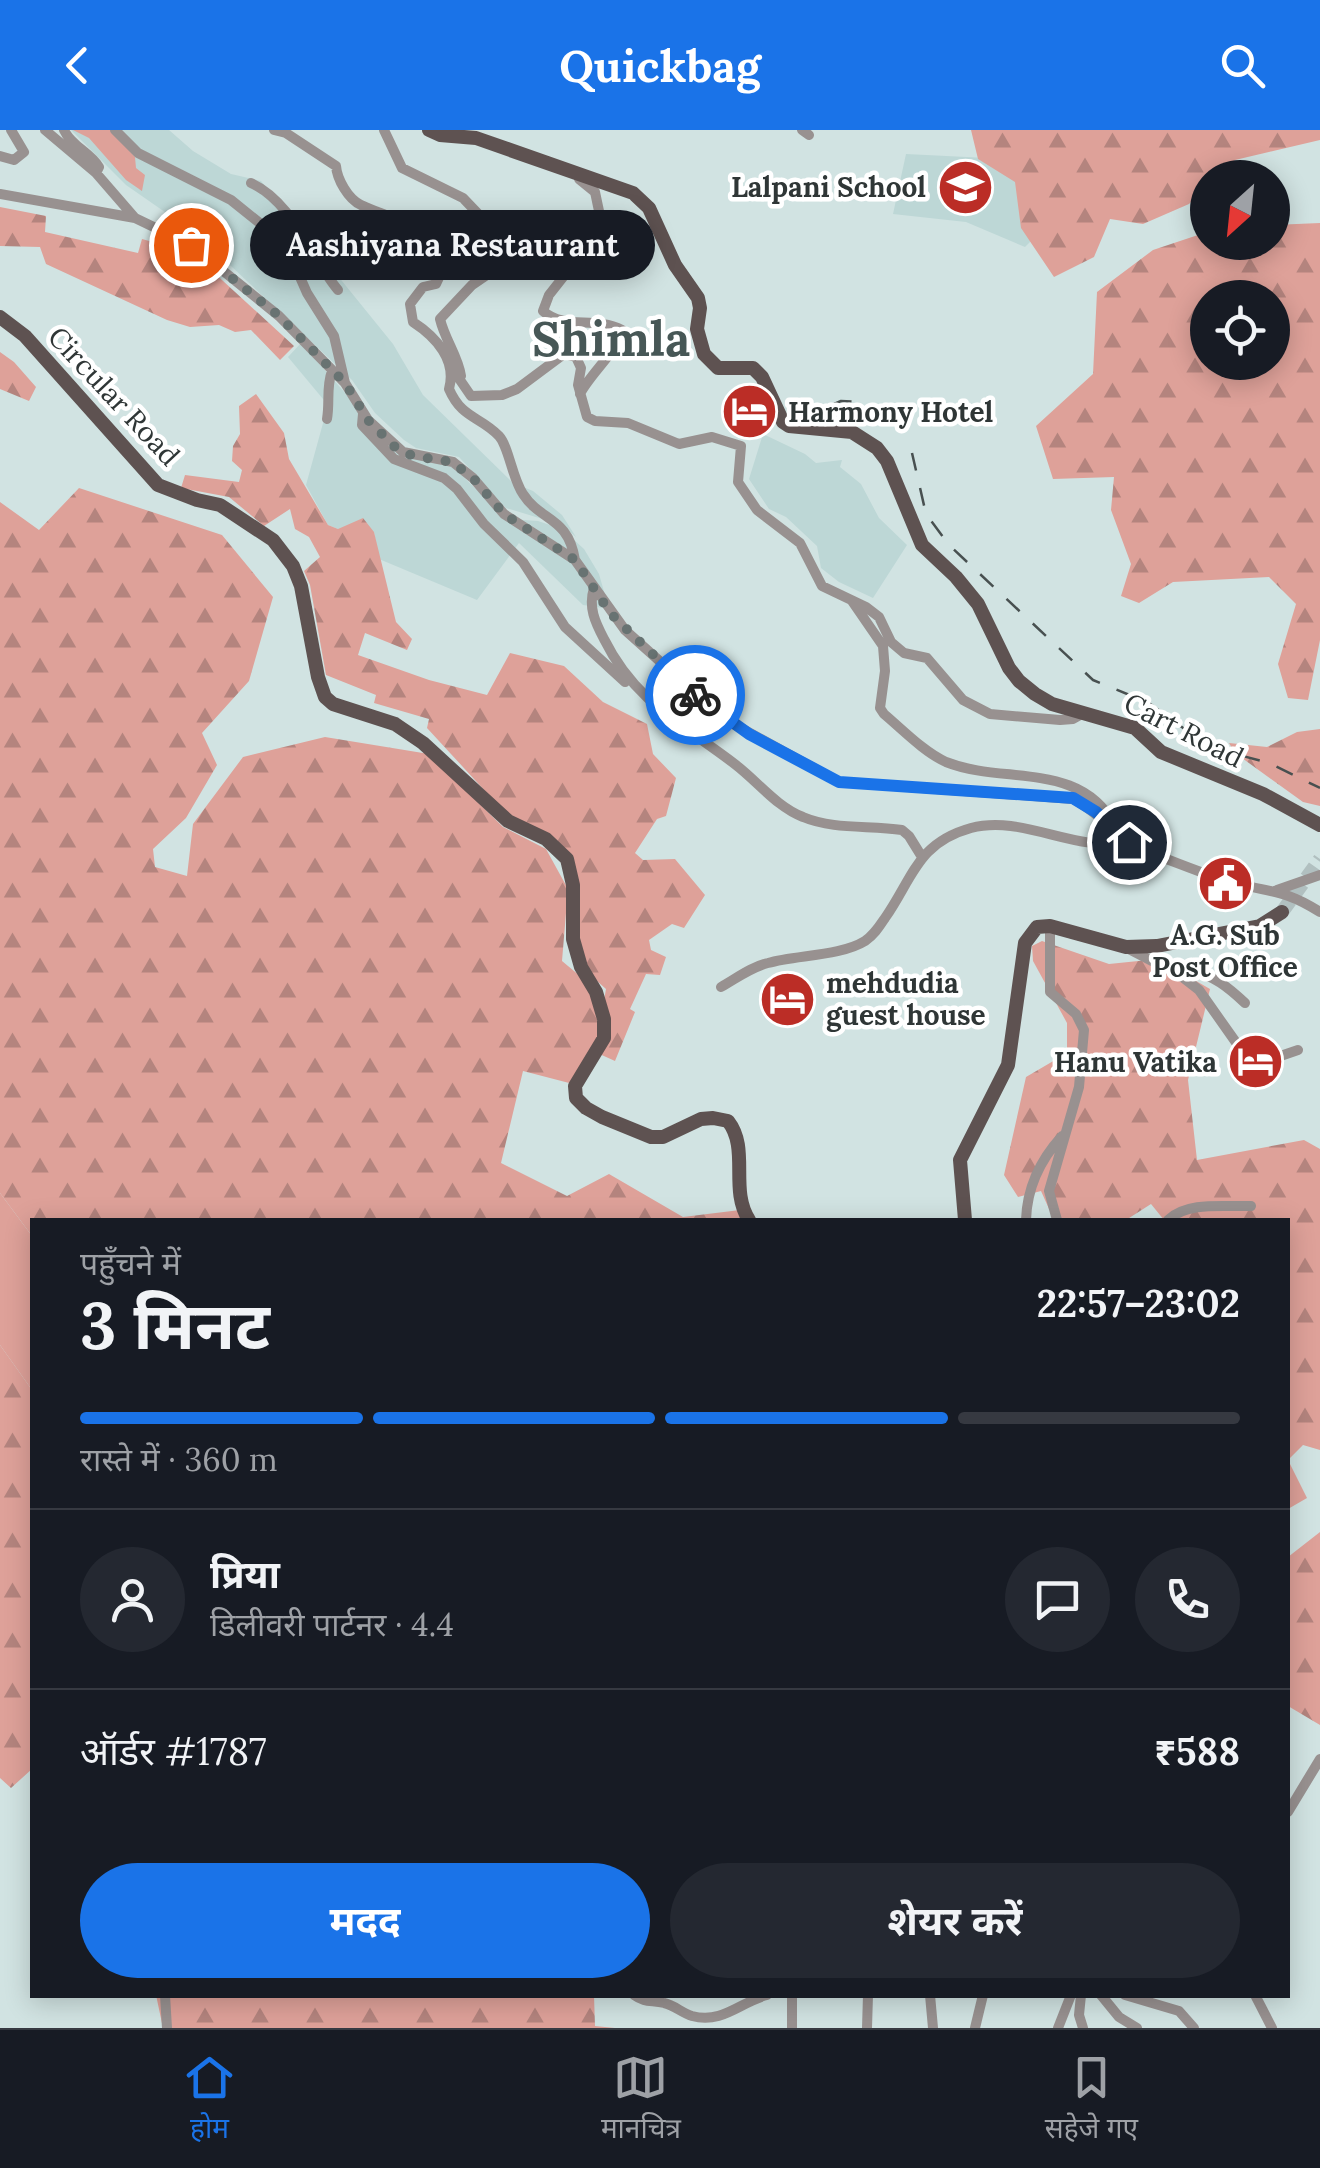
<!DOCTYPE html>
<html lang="hi">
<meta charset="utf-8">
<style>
body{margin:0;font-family:Lora,"Noto Sans Devanagari",serif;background:#242831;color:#f1f3f6;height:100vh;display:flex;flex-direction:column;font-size:38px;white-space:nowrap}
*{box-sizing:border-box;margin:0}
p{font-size:32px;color:#9ea1a6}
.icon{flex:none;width:55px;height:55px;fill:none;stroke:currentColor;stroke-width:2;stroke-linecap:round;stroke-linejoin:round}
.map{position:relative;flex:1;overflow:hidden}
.sheet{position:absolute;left:30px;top:1088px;width:1260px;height:780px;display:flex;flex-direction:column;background:#171b24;border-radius:0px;box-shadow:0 5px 25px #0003}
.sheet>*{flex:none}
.needle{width:65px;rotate:207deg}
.controls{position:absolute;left:1190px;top:30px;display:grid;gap:20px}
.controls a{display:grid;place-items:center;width:100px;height:100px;border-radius:50%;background:#171b24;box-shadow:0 5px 25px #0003;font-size:50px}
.pin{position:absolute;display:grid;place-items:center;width:85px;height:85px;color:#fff;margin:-42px;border:5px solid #fff;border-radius:50%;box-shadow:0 2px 10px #0007}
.courier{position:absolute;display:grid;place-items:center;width:100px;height:100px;margin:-50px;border:8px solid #1a73e8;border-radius:50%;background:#fff;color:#222;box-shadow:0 2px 12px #0007}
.bubble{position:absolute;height:70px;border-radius:35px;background:#171b24;box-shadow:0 5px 25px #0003;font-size:32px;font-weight:700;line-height:70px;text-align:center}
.headline em{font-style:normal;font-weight:700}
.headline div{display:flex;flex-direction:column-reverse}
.headline{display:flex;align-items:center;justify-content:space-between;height:170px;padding:0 50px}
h1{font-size:65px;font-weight:700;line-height:75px}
.bar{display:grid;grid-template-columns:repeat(4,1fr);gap:15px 10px;align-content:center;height:120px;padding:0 50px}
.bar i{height:12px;border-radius:8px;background:#363941}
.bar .on{background:#1a73e8}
.bar p{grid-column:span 4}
.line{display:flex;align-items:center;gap:25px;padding:0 50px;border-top:2px solid #363941}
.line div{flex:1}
.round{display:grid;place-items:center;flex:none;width:105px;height:105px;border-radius:52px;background:#242831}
.action{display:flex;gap:20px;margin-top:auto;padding:20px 50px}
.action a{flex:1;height:115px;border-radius:60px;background:#1a73e8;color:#fff;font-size:40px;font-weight:700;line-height:115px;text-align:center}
.action a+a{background:#242831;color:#f1f3f6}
header{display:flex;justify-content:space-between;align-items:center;height:130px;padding:0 50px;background:#1a73e8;color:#fff;font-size:45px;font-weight:700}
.tabs{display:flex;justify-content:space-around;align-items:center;height:140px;border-top:2px solid #363941;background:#171b24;font-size:28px;color:#9ea1a6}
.tabs a{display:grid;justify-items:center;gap:5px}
.tabs .on{color:#1a73e8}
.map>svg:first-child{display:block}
.built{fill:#bdd7d6}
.green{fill:#dea199}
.forest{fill:url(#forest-firs);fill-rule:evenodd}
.park{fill:url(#park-tufts)}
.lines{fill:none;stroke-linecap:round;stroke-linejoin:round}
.major-tunnel{stroke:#b1c0c0;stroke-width:14;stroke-dasharray:14 7;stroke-linecap:butt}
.minor{stroke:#989190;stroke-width:10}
.major{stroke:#5e5251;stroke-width:14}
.rail{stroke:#485050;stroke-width:2.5;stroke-dasharray:18 18;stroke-linecap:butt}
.done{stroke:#687372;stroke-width:10;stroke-dasharray:0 18}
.route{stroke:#1a73e8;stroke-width:12}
.labels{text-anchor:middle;stroke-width:9;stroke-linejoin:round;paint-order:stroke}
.poi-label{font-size:28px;font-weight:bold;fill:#2f3636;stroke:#fff;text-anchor:end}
.street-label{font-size:28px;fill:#2f3636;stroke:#fff}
.town-label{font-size:48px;font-weight:bold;fill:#475756;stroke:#fff}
</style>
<header><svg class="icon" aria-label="back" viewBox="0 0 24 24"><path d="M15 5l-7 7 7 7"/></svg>Quickbag<svg class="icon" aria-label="search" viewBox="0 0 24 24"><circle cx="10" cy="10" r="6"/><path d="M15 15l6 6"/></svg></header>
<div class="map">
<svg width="1320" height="1898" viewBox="0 0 1320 1898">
<defs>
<pattern id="forest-firs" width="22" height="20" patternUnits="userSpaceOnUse" patternTransform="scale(2.5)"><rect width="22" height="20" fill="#dea199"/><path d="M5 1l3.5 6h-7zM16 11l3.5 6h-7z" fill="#b4847e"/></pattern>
<pattern id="park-tufts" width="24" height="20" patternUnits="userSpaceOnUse" patternTransform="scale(2.5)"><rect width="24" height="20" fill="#dea199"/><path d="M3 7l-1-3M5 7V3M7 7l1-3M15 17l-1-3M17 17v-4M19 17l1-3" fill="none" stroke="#b4847e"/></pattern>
</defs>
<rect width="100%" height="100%" fill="#d1e3e2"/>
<path class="built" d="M71,0h98l24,21 38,23 30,7 132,163 30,51 90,88 20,8 29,24 14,22 -14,-12 -56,-17 -47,-51 -43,-9 -12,-8 -29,-27 -23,-33 -154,-145 -72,-50z
M906,24l101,5 49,57 -31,31 -59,-25 -73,-8z
M301,213l68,77 42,34 39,10 57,55 31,2 24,8 22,20 15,25 10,35 -26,-4 -64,-62 -42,57 -98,-41 -5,-27 -36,-3 -10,-4 -22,-40 22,-80 -40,-48z
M763,304l42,20 11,9 26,-3 -2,7 21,17 18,34 28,27 -34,53 -34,-16 -18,-14 -4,-22 -31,-29 -17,-8 -20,-30z"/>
<path class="green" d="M0,1063l32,43v154l-32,-45z"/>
<path class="forest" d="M971,0h349v10l-85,20 -18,17 -9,1 -1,8 -18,18 -46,20 -33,-5 -16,38 -40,20 -33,-49 -6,-46 -37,-23z
M0,77l46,9 -1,16 93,21 4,-14 40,11 28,19 84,77 -14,14 -29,-30 -16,2 -16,-7 -29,2 -23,-7 -121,-56 -6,-17 -40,-1z
M1320,93v417l-12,60 -20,-2 -10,-34 18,-60 -27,-27 -96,5 -34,21 -18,-7 10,-32 -20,-54 3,-33 -61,2 -17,-53 57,-52 4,-82 56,-42 54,-18 1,10h64l1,-17zM1208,168h64v64h-64z
M0,222l14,10 22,25 -7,14 -29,-12z
M256,264l28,39 5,26 39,66 10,4 25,-11 11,14 22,90 16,17 -5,11 -42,-17 -7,22 71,25 58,15 23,-42 54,13 39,36 44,22 6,30 23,24 -10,38 -9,3 -22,34 8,7 32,-1 30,36 -21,33 -12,-4 -23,16 2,10 15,7 -6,18 -14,-1 -16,35 5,3 -20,49 -20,-9 -22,32 -50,-13 -22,92 66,33 42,-22 74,43 57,-7 9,10h-717v16l-32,-43v-691l39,28 40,-42 143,47 51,62 -24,84 -47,52 15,32 -31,53 -33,31 2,18 32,9 6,-52 50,-67 82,-20 104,17 74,73 43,22 22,40 -6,72 36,30 -1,49 9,-51 -34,-30 4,-75 -19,-41 -47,-25 -83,-90 2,-9 -55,-16 2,-8 -50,-20 -16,-90 -6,-14 16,-14 -11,-20 -14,-8 -5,-20 -26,17 -35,-29 -48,-9 4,-13 54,7 3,-12 -10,-9 1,-15 7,-12 -1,-28z
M1320,599v77l-17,-4 -68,-49 -6,-10 38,4 30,-15z
M1042,811l67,23 49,-5 52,30 -22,91 9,80 107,-20 16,9v301l-17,-5 -15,15 19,38 -19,11v-289h-124l-13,-16 -25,16h-72l-13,-29 -23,6 -14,-22 22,-98 41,-24v-30l-34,-62 -1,-15z
M0,1215l32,45v379l-21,19 -11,-10z
M1320,1402v193l-32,-19v-149z
M156,1865h438l1,31 20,2h-452z"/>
<path class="park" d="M73,0h38l24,27 1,11 9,7 -3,16 -16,-11 -37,-42z"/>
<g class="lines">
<path class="major-tunnel" d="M1282,782l38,-53"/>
<path class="minor" d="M45,0l51,43 39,45
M64,0c7,16 26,22 35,37l-3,6
M115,0l23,23 93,47 36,29 29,39 11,25 27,43 11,47 23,37 35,32 50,10 20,16 31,36 71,46 50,70 98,88 116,64 234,17c28,14 47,42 77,54 29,10 59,24 89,31 36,9 48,7 81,28
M274,0l12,3 50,33c1,13 12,33 25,39 30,15 102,27 75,79l-13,3 -13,17 3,18c23,15 44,38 36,67 13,30 31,27 50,47 10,11 13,42 24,58 18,28 45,22 52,66
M384,0l18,38 61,30 21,22 9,17 -2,35 -19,13 -32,34c5,21 18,37 21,57
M802,0l7,5
M0,26l14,4 10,-8 -13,-22
M579,49l16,13 4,19 -35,65 -15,19 -6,16c21,19 51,5 79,19 -1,17 -33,45 -42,64
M251,53c42,19 60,75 87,107
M0,64l135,24 56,27 88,71 65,66
M449,234l22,32 31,-1 15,-6 47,-35 12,3 5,11 -3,17 9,32 8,4 33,2 51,21 33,-7 29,9 -3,36 19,28 43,33 22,43 44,21 13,10 12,25 13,11 23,5 36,42 27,14 70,6 13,-1 9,-5
M363,284l-1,11 32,34 50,19 13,11 27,35 39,38 42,65 60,55
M327,289c3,-17 -1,-32 5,-48
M594,458c-6,19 1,34 10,51 31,63 80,86 132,126 22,17 41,42 67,52 31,13 66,8 99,13l7,6 13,21
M852,471l31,45 2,25 -5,37 4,6c19,16 40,38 62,48 58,23 134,-2 169,64
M1277,760l43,-15
M1050,796v66l26,22 8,16 -5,57 -30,104 8,29
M1127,818l54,28 18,14 48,68 22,2 29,-10
M1185,849l4,-8c24,3 40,17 56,32
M721,857c16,-9 30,-20 47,-24 28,-8 73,-7 97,-22 9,-6 14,-14 20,-23 28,-40 32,-75 86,-90 52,-14 103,25 158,14
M1026,1090c1,-32 15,-61 36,-84
M1168,1090c19,-19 57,-13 83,-14
M1288,1682l32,-53
M165,1865l2,33
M634,1865c11,8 17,5 30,8 10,2 18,10 28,13 31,8 48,-14 75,-21
M792,1865v33
M930,1865l3,33
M1081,1865l-2,20 4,13
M1101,1865l18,22 18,11
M1125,1865l54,16 15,17
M1255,1865l17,33
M867,1898l1,-33
M975,1898l8,-33
M1058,1898l13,-33"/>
<path class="major" d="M429,0l11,5 36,3 157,55 16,15 26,57 23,33 2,10 -3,21 7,25 14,14h35l9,9 21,45 6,4 63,6 25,16 10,13 35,84 34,32 22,27 31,64 10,13 16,13 17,10 83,24 26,24 102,42 57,31
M0,187l25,19 133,149 39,15 23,5 53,35 20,26 8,20 17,91 7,20 8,7 62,20 28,19 85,78 38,18 21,20 6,26v54l8,28 15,25 8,27v19l-29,48 1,12 10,10 16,9 49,20h12l38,-18 12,-1 15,3c22,28 1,68 21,99
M965,1090l-5,-60 48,-95 17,-122 12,-16 13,-1 76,21 31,-1 103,-20 22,-14"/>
<path class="rail" d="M801,288l40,-17 18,1
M912,323l14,61 23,31 144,135 56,23 60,44 60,16 51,25"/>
</g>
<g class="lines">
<path class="done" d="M191,115l88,71 66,67 23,37 28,28 17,8 39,6 21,16 31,36 71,46 36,54 84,81"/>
<path class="route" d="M695,565l54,39 90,48 234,16 23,14 33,30"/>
</g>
<defs>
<symbol id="school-disc" viewBox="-11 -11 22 22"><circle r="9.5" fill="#bb2d26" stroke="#fff"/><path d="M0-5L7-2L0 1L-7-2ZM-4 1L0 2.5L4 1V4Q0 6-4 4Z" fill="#fff"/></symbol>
<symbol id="hotel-disc" viewBox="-11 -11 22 22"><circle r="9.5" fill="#bb2d26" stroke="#fff"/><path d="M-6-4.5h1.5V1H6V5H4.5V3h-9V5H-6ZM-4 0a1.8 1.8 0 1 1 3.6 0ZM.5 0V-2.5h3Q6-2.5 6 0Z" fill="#fff"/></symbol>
<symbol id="civic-disc" viewBox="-11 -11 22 22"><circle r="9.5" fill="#bb2d26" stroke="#fff"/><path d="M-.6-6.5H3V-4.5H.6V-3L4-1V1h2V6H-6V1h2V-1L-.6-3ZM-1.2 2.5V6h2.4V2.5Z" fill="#fff"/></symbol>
</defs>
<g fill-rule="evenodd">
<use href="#school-disc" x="934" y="26" width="63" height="63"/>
<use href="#hotel-disc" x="718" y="250" width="63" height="63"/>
<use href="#civic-disc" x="1194" y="722" width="63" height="63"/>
<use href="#hotel-disc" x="756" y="838" width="63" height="63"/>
<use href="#hotel-disc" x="1224" y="900" width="63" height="63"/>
</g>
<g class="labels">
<g class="poi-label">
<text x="926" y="67">Lalpani School</text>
<text x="788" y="292" text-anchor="start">Harmony Hotel</text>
<text x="1225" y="815" text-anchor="middle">A.G. Sub<tspan x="1225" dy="32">Post Office</tspan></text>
<text x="826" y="863" text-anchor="start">mehdudia<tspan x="826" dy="32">guest house</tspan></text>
<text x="1217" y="942">Hanu Vatika</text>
</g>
<g class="street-label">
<text transform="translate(114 266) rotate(47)" y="10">Circular Road</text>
<text transform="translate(1184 600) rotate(27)" y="10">Cart Road</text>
</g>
<g class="town-label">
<text x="611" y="226">Shimla</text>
</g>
</g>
</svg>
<div class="controls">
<a><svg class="needle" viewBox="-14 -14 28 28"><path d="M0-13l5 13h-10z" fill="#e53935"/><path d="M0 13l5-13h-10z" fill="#9ea1a6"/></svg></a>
<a><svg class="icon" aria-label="locate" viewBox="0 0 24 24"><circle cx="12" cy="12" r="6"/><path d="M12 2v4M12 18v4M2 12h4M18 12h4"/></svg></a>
</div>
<div class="pin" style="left:191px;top:115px;background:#ea580c"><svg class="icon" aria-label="bag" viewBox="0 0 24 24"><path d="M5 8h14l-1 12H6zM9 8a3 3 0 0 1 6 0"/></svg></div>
<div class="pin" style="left:1129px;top:712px;background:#1f2937"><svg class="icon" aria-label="home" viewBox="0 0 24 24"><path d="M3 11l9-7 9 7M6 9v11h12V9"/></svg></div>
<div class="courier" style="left:695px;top:565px"><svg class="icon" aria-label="bike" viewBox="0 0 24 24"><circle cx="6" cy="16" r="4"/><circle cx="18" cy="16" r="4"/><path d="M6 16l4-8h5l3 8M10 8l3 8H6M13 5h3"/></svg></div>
<div class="bubble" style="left:250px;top:80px;width:405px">Aashiyana Restaurant</div>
<section class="sheet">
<div class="headline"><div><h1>3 मिनट</h1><p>पहुँचने में</p></div><em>22:57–23:02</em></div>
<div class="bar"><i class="on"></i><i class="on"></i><i class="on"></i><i></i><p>रास्ते में · 360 m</p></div>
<div class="line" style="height:180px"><a class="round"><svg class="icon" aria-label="person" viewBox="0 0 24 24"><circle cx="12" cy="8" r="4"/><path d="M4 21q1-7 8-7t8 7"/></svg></a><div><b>प्रिया</b><p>डिलीवरी पार्टनर · 4.4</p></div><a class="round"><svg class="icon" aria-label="chat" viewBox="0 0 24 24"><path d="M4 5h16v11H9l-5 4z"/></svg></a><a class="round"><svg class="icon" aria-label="phone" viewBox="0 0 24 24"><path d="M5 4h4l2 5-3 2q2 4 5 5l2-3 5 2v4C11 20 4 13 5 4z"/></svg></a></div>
<div class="line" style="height:130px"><div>ऑर्डर #1787</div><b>₹588</b></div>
<div class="action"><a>मदद</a><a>शेयर करें</a></div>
</section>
</div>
<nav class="tabs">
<a class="on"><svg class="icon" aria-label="home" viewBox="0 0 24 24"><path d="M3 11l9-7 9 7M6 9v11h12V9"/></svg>होम</a>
<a><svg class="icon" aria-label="map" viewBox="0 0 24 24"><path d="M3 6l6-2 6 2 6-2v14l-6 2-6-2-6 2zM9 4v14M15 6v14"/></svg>मानचित्र</a>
<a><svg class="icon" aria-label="saved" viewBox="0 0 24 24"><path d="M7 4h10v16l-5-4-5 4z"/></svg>सहेजे गए</a>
</nav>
